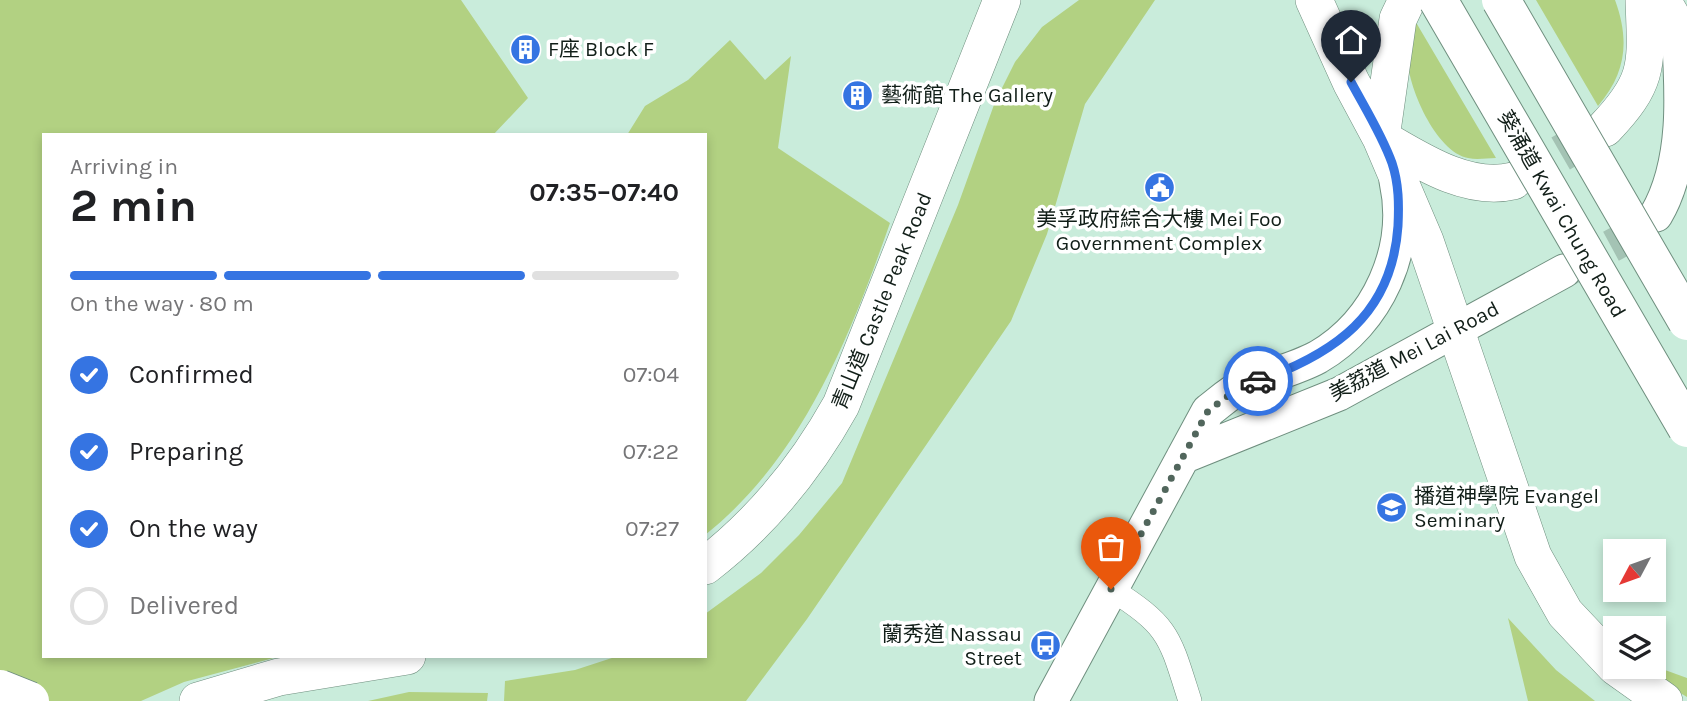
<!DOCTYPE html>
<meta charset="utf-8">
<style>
body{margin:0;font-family:Karla,"Noto Sans TC",sans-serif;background:#f2f2f2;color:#202124;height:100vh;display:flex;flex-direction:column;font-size:26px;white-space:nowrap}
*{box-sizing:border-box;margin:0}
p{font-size:23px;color:#757577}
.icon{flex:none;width:38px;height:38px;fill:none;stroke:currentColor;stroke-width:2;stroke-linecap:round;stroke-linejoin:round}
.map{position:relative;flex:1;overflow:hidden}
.panel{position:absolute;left:42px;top:133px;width:665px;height:525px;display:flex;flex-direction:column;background:#fff;border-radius:0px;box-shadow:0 4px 10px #0003}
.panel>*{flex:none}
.needle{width:46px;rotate:229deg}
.tools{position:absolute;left:1603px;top:539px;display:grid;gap:14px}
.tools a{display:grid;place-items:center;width:63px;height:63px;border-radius:0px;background:#fff;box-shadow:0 4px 10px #0003;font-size:35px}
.pin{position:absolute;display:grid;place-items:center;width:60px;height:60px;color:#fff;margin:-72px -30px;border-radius:50% 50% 50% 0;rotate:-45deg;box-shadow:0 0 7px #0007}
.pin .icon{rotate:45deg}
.courier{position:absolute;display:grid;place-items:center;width:70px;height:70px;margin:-35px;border:5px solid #3574e2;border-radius:50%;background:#fff;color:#222;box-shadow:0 2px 9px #0007}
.headline em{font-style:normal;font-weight:700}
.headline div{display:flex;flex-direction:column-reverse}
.headline{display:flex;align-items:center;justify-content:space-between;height:119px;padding:0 28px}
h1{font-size:46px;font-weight:700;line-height:52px}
.bar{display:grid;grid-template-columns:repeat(4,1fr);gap:10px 7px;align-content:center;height:84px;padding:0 28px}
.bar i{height:9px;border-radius:5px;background:#e0e0e0}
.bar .on{background:#3574e2}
.bar p{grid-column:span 4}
ol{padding:0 28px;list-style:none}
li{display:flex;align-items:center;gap:21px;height:77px}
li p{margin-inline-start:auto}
li .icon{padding:7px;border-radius:50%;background:#3574e2;color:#fff;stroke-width:4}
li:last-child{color:#757577}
li i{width:38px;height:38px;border:4px solid #e0e0e0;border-radius:50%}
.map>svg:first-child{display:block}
.green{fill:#b2d182}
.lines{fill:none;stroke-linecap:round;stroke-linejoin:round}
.secondary-tunnel{stroke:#a4c3b4;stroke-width:33;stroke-dasharray:33 17;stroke-linecap:butt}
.primary-tunnel{stroke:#a4c3b4;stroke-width:37;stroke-dasharray:37 18;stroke-linecap:butt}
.minor-casing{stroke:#6f8f7f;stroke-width:24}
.secondary-casing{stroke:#6f8f7f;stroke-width:35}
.primary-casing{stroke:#6f8f7f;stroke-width:38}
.minor{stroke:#fff;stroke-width:23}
.secondary{stroke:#fff;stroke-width:33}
.primary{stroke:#fff;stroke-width:37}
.trunk-bridge-casing{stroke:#6f8f7f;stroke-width:40;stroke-linecap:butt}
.motorway-bridge-casing{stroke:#6f8f7f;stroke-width:40;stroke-linecap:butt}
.trunk-bridge{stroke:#fff;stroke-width:38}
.motorway-bridge{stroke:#fff;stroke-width:38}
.done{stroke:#51665c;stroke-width:7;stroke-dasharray:0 12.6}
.route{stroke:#3574e2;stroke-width:9}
.labels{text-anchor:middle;stroke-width:7;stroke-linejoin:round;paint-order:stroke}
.poi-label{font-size:21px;fill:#111e18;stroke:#fff;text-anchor:start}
.street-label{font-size:21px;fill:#111e18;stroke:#fff}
</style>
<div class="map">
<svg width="1687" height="701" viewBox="0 0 1687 701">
<rect width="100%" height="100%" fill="#c9ecdb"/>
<path class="green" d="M0,0h461l67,98 -35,37h-449v521h237l-97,26 -43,19h-141z
M1079,0h76l-70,104 -38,130 -36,87 -204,298 -61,82h-242l1,-20 70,-11 43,-14h87v-42l56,-41 38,-38 43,-52 116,-278 37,-103 20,-40 27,-35z
M1536,0h79c15,41 11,73 -17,106z
M1414,19l82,139c-9,0 -19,2 -28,0 -33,-6 -63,-76 -61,-107 1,-10 5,-21 7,-32z
M730,40l35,40 26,-24 -13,92 112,75c-40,114 -88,235 -185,312v-400h-78l18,-29 43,-26z
M1508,618l48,52 39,31h-67z
M1654,666l33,12v19l-50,-30z
M409,692l79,1 -1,8h-119z"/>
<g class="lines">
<path class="secondary-tunnel" d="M1567,270l61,-33 26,-21"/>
<path class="primary-tunnel" d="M1513,181l92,-53"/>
<defs>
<path id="minor" d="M1111,589c59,38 58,46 79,112"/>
<path id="secondary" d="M1656,215c31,-53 26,-124 22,-187
M1183,457l156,-63 225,-123
M1051,701l157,-290c11,-8 22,-19 35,-25 25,-11 51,-16 75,-29 60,-35 93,-108 78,-176"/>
<path id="primary" d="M1314,0l37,82 30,56 44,103 108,315 32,57 50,53
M1662,0l25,44
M1605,128c46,-48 41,-65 39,-128
M1381,138c38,22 86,54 132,43
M1381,138l17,-119 9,-19
M705,566c57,-44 101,-98 136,-161l161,-405
M1616,667l48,34
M198,701l81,-24 128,-21"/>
</defs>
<use href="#minor" class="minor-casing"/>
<use href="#secondary" class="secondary-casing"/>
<use href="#primary" class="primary-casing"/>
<use href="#minor" class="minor"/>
<use href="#secondary" class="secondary"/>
<use href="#primary" class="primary"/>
<defs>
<path id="trunk-bridge" d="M1438,0l249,428
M1501,0l186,321"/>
<path id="motorway-bridge" d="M0,689l30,12"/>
</defs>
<use href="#trunk-bridge" class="trunk-bridge-casing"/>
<use href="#motorway-bridge" class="motorway-bridge-casing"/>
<use href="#trunk-bridge" class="trunk-bridge"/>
<use href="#motorway-bridge" class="motorway-bridge"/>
</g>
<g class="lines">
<path class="done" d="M1111,589l97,-178 32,-24 18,-6"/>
<path class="route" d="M1258,381c76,-27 134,-66 140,-155 1,-21 1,-42 -6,-63 -10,-28 -27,-55 -41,-81"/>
</g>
<defs>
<symbol id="building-disc" viewBox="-11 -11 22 22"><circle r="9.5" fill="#3574e2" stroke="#fff"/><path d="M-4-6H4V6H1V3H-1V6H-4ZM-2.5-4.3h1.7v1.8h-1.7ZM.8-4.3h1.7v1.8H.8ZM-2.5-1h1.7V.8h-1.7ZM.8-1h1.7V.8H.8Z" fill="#fff"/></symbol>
<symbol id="civic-disc" viewBox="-11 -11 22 22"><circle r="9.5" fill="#3574e2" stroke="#fff"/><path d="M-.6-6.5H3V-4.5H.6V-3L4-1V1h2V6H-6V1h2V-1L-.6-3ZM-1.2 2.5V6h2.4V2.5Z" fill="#fff"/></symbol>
<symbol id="university-disc" viewBox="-11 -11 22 22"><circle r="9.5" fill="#3574e2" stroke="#fff"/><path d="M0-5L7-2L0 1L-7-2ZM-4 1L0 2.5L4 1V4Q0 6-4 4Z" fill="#fff"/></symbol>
<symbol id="bus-disc" viewBox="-11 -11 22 22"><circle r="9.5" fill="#3574e2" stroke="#fff"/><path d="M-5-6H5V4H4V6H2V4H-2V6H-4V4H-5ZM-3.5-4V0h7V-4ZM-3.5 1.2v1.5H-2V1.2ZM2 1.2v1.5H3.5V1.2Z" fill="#fff"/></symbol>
</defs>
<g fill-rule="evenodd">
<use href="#building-disc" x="508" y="32" width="35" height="35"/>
<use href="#building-disc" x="840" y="78" width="35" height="35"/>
<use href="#civic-disc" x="1142" y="170" width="35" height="35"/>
<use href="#university-disc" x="1374" y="490" width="35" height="35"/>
<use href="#bus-disc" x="1028" y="628" width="35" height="35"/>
</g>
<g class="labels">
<g class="poi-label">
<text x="548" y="56">F座 Block F</text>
<text x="881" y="102">藝術館 The Gallery</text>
<text x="1159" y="226" text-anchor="middle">美孚政府綜合大樓 Mei Foo<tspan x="1159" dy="24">Government Complex</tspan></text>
<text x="1414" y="503">播道神學院 Evangel<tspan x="1414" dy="24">Seminary</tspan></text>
<text x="1022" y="641" text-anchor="end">蘭秀道 Nassau<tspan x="1022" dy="24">Street</tspan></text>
</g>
<g class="street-label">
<text transform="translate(1562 214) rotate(60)" y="7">葵涌道 Kwai Chung Road</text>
<text transform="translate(882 301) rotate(-68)" y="7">青山道 Castle Peak Road</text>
<text transform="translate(1414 351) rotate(-28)" y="7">美荔道 Mei Lai Road</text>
</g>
</g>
</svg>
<div class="tools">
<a><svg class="needle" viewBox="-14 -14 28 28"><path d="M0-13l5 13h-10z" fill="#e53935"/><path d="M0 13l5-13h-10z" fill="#757577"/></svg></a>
<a><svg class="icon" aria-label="layers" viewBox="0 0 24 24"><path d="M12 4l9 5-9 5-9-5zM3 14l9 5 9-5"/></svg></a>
</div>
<div class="pin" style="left:1111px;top:589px;background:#ea580c"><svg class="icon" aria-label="bag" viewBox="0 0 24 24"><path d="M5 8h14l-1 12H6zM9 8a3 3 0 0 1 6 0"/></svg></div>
<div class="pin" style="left:1351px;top:82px;background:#1f2937"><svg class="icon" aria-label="home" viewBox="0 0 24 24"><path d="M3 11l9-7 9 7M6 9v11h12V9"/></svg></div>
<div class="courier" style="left:1258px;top:381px"><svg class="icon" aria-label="car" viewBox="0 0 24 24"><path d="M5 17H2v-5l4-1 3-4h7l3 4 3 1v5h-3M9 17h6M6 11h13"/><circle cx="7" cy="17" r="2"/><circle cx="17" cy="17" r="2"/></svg></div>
<section class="panel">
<div class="headline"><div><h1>2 min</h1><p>Arriving in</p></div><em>07:35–07:40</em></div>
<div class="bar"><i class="on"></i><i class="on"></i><i class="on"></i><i></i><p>On the way · 80 m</p></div>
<ol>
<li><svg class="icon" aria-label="check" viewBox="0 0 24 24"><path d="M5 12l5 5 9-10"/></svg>Confirmed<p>07:04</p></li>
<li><svg class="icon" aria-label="check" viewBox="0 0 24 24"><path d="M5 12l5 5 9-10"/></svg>Preparing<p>07:22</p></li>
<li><svg class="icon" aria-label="check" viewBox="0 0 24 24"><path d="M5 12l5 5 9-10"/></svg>On the way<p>07:27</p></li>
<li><i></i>Delivered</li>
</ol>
</section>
</div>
